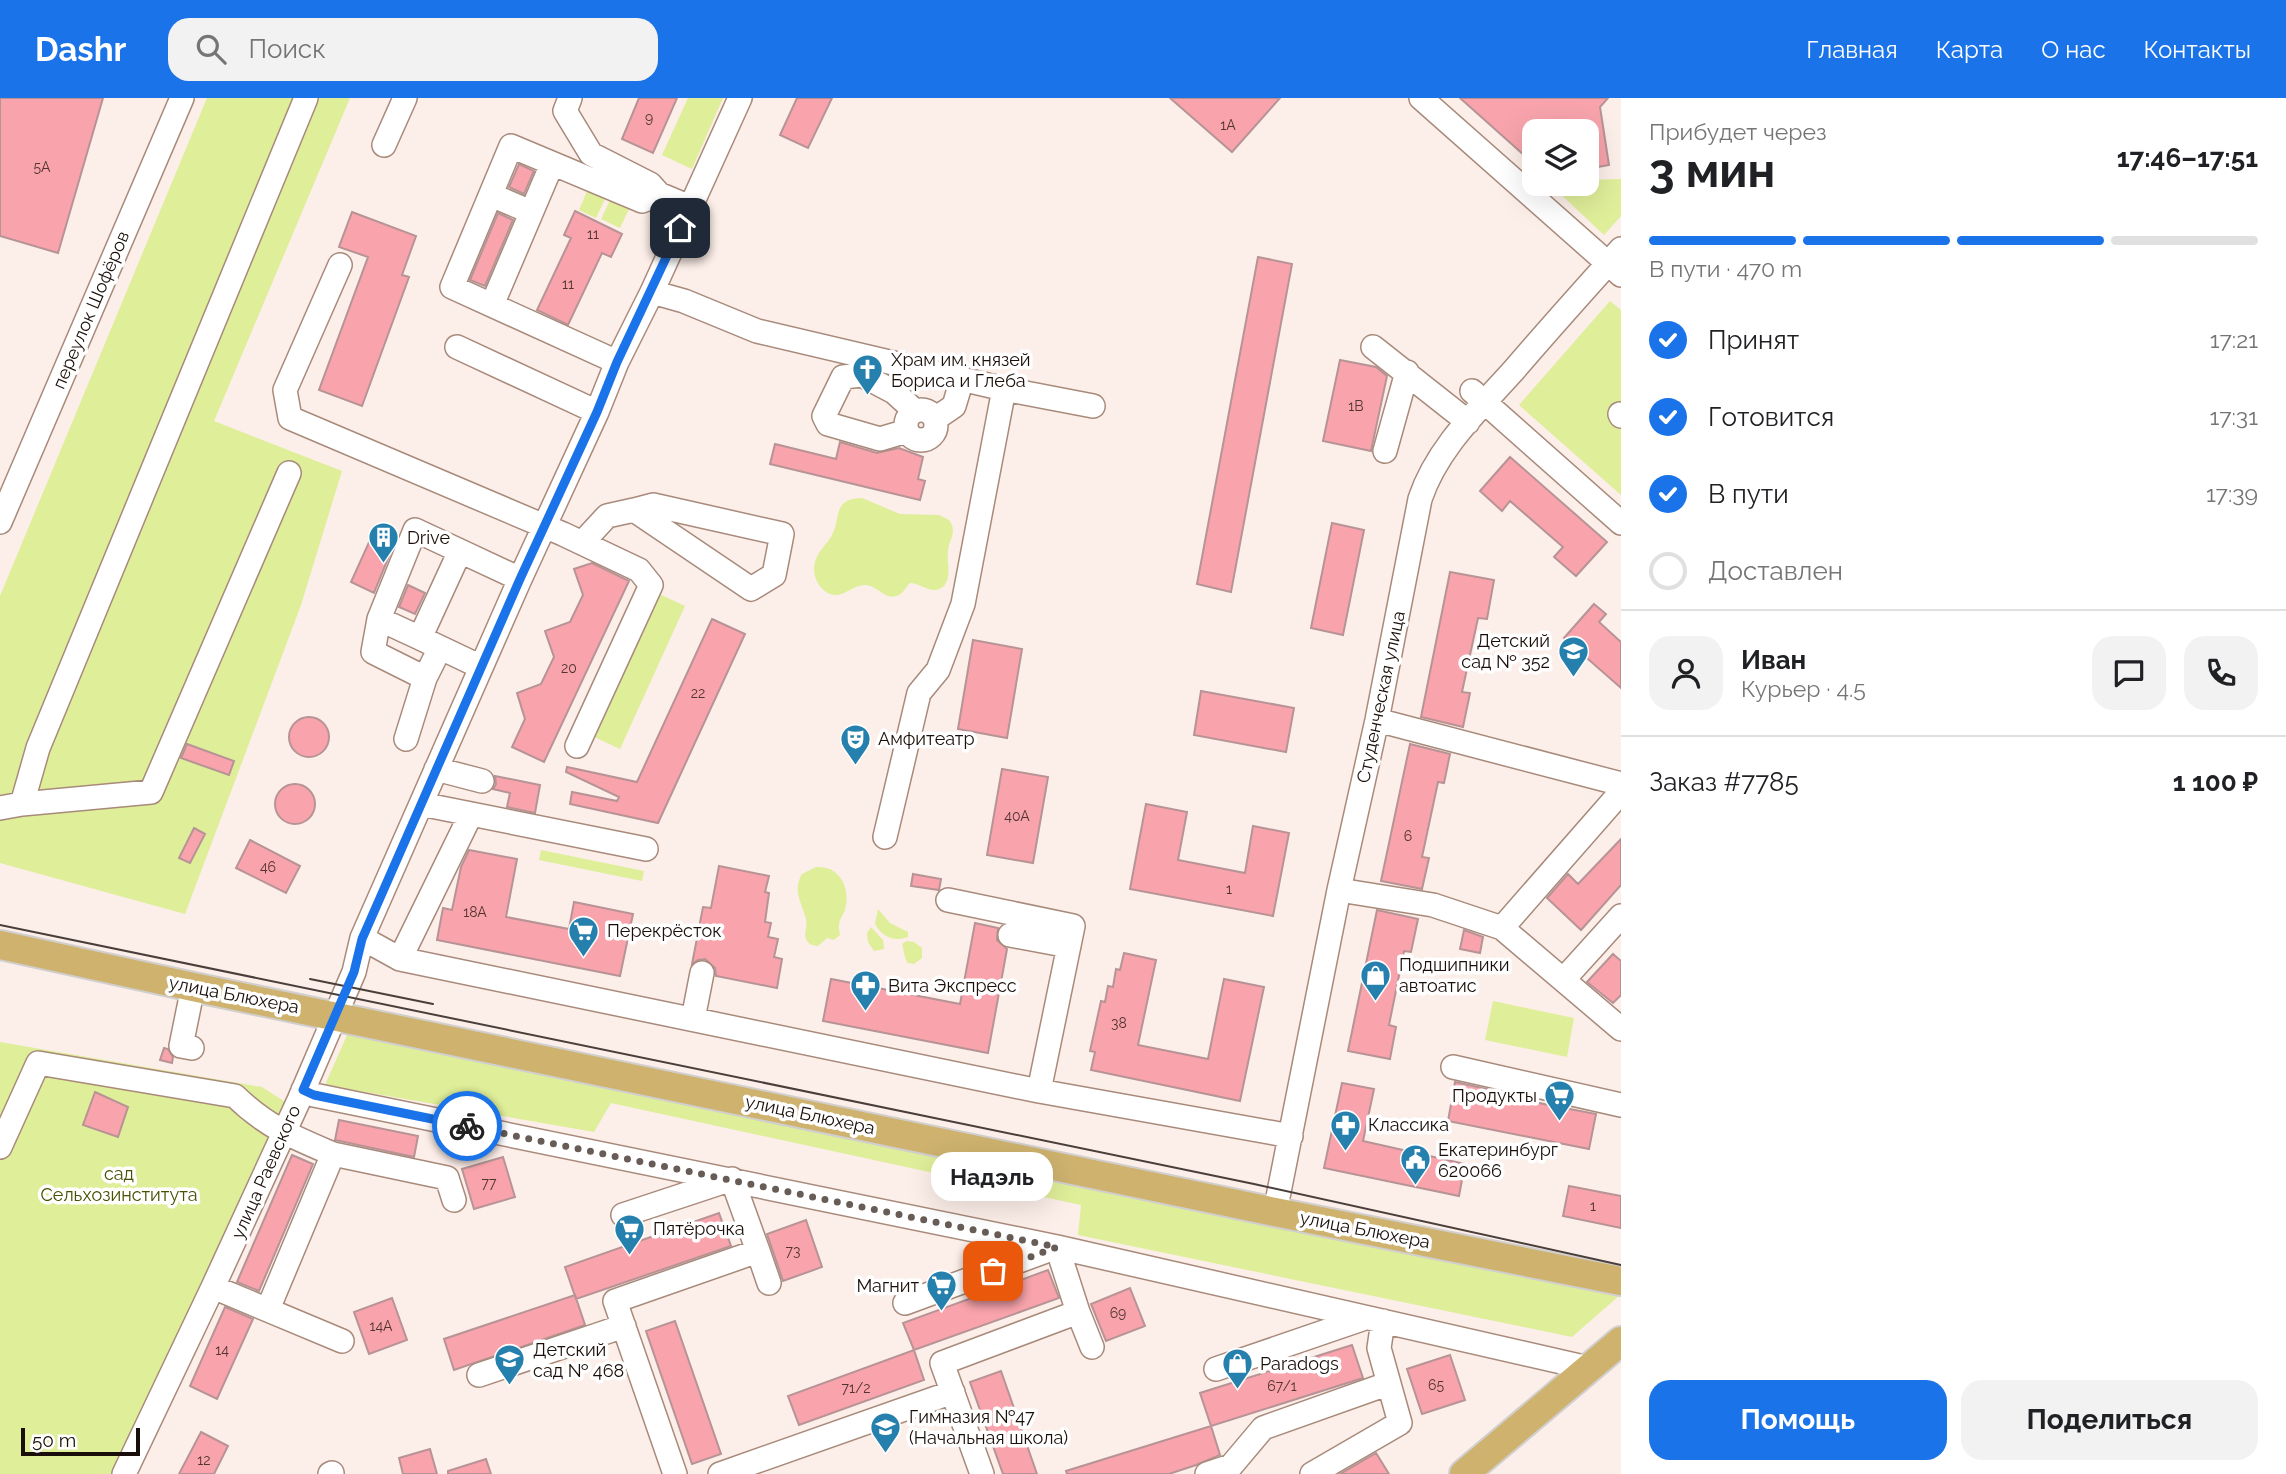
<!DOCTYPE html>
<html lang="ru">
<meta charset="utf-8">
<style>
body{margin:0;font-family:Raleway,sans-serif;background:#f2f2f2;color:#202124;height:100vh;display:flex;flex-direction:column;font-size:26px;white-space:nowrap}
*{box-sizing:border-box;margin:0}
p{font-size:23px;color:#757577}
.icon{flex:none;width:38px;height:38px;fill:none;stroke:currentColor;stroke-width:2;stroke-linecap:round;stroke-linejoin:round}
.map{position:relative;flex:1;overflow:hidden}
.drawer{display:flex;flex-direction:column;background:#fff;width:665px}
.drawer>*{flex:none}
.fabs{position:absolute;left:1522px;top:21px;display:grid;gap:14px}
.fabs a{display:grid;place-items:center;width:77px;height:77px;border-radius:14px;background:#fff;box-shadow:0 7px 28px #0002;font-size:35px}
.scale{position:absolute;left:21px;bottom:18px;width:119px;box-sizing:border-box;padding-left:7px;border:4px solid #190e09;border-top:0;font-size:19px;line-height:24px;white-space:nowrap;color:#190e09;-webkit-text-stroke:5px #fff;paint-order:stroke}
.pin{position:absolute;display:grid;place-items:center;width:60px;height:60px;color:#fff;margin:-30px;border-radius:14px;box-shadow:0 4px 10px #0006}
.courier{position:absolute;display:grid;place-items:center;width:70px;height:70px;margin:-35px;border:5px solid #1a73e8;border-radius:50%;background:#fff;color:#222;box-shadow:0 2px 9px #0007}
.bubble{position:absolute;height:49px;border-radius:21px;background:#fff;box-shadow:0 7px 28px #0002;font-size:23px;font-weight:700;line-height:49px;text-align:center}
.summary em{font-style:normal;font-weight:700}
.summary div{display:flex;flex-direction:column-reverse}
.summary{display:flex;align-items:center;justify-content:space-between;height:119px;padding:0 28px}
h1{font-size:46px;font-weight:700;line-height:52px}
.bar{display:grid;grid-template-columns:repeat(4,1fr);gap:10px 7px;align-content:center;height:84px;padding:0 28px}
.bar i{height:9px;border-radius:5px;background:#e0e0e0}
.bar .on{background:#1a73e8}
.bar p{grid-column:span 4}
.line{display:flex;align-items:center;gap:18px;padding:0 28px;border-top:2px solid #e0e0e0}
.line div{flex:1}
.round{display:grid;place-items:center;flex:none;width:74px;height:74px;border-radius:21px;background:#f2f2f2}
ol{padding:0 28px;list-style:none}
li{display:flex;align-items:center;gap:21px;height:77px}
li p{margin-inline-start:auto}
li .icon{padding:7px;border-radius:50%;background:#1a73e8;color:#fff;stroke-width:4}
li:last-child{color:#757577}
li i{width:38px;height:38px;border:4px solid #e0e0e0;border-radius:50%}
.button{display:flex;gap:14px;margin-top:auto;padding:14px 28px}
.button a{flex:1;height:80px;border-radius:21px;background:#1a73e8;color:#fff;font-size:28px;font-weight:700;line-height:80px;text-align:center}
.button a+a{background:#f2f2f2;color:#202124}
header{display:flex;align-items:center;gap:42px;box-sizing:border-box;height:98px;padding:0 35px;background:#1a73e8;color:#fff}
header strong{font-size:33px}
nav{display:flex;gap:38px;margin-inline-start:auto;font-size:24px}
.search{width:490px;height:63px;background:#f2f2f2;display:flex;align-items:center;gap:18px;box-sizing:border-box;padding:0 24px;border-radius:21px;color:#757577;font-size:26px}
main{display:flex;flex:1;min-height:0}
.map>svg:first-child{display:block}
.green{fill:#dfee99}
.building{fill:#f9a4ac;stroke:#b79396;stroke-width:2}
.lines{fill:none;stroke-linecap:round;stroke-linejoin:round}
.minor-casing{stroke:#a88a7b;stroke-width:26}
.major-casing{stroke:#d1cfce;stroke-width:32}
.minor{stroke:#fff;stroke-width:23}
.major{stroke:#ceb26e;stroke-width:28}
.tram{stroke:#493e39;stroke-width:2}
.done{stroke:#685c57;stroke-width:7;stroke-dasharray:0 12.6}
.route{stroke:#1a73e8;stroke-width:9}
.labels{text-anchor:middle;stroke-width:7;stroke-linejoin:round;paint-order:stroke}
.number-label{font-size:14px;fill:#513432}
.street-label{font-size:18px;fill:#190e09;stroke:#fff}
.poi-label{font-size:18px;fill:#190e09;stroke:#fff;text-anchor:start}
.park-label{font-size:18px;fill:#485001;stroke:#fff}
</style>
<header>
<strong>Dashr</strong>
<div class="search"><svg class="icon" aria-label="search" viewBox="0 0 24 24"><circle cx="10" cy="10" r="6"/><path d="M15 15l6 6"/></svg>Поиск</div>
<nav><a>Главная</a><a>Карта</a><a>О нас</a><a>Контакты</a></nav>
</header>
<main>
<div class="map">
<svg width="1621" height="1376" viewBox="0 0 1621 1376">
<rect width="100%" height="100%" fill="#fceee8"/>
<path class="green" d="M207,0h143l-136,323 128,50 -41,134 -116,309 -185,-51v-267z
M688,0h35l-31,71 -30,-14z
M1621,81v37l-17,19 -51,-48 2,-3h32v-4z
M588,91l18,8 -10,21 -17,-8z
M611,100l19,9 -10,21 -19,-9z
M1610,203l11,9v95l-12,13 12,11v66l-102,-90z
M862,400l38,16 39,1 10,5c9,13 0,18 -1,31 -2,11 7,35 -12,39 -8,1 -18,-7 -26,-7 -4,4 -6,9 -11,12 -14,7 -21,-10 -34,-10 -13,0 -23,14 -35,9 -14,-6 -20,-24 -13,-37 3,-8 11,-14 15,-22 9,-16 0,-37 30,-37z
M655,494l30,14 -65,143 -30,-14z
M541,752l103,21 -2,10 -103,-21z
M816,769c24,-2 35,22 29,42 -1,5 -6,11 -6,16 -1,3 1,7 1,10l-6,5 -7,-2 -9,8c-4,-1 -7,0 -10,-4 -6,-7 0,-15 -2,-23 -4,-16 -14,-28 -4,-45z
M878,811l12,14 18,9v5c-14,5 -26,0 -33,-13z
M871,829l12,13 1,9 -10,2 -6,-9 -1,-9z
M907,843l7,1 8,6v10l-8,6 -6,-1c-4,-5 -4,-14 -6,-19z
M1493,903l81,17 -7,39 -82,-17z
M351,928l1269,269 -48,42 -494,-102 3,-30 -470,-102 -17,29 -269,-47z
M0,944l262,45 28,18 -179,369h-111z"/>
<path class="building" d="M0,0h103l-45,155 -58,-17z
M639,0h38l-24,55 -31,-14z
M797,0h35l-24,50 -28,-13z
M1170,0h110l-48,54z
M1460,0h148l-8,9 9,58 -22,4v-38h-52v34z
M519,66l15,7 -10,23 -15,-7z
M575,113l47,23 -11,23 -9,-4 -34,72 -31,-15 34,-72 -7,-3z
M352,114l64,24 -14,39 7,2 -47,129 -43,-16 49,-133 -29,-10z
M498,115l15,7 -28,66 -15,-6z
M1258,159l34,7 -61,328 -34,-8z
M1340,262l36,7 11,9 -16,75 -48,-10z
M840,344l37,11 22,-5 24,9 -5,22 7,2 -5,19 -150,-36 5,-20 61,15z
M1510,359l97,85 -31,34 -22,-19 9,-10 -53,-46 -8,10 -22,-20z
M1332,425l32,7 -21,105 -32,-7z
M375,431l21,10 -22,54 -23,-11z
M592,465l37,18 -85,181 -32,-15 13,-28 -8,-26 24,-9 13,-27 -9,-26 25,-9 13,-27 -9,-26z
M1450,474l44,8 -7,39 -9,-1 -16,74 8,1 -7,34 -42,-10z
M408,487l17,8 -10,21 -16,-7z
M1594,506l12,10 -7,8 22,20v46l-57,-50z
M712,521l33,15 -87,189 -88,-19 2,-12 45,9 2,-4 -53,-25 1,-5 70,15z
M973,542l49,9 -15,89 -49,-9z
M1201,593l93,17 -8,44 -92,-17z
M289 639a20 20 0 1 1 40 0a20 20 0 1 1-40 0Z
M187,646l47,17 -5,14 -48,-17z
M1410,646l40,10 -6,29 -6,-1 -16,75 7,1 -7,31 -41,-8z
M1002,671l46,8 -15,86 -46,-8z
M495,678l45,9 -5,28 -28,-6 3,-14 -17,-4 3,-5z
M275 706a20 20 0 1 1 40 0a20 20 0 1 1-40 0Z
M1146,706l41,8 -9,48 67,13 8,-47 36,7 -16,83 -143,-27z
M194,730l11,6 -15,29 -11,-5z
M1621,741v46l-40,45 -34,-32 21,-24 10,10z
M250,742l50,26 -14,27 -50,-25z
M469,752l48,9 -11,58 63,12 5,-27 59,12 -13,62 -183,-36 6,-32 9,2 9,-43z
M719,768l50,10 -4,16 4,1 -4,29 6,1 -3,14 10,2 -4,18 8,2 -5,29 -61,-12 -1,-8 -10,-9 -7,1 -6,4 11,-57 8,1z
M913,776l28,5 -2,11 -28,-4z
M1377,812l41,9 -7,33 -7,-1 -15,74 7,2 -6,32 -42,-8z
M975,825l23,5 -1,12 10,9 -19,104 -165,-32 8,-42 129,25z
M1464,832l19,7 -3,16 -20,-4z
M1124,855l32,7 -18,85 70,14 16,-80 40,8 -24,114 -149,-31 4,-18 -5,-1 11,-50 4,1 3,-16 5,1 3,-18 4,1z
M1613,856l8,7v34l-8,8 -26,-21z
M164,950l4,1 5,8 -1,6 -12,-3z
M1455,984l32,7v4l109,21 -7,35 -141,-28z
M1342,985l32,6 -11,52 102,23 -6,32 -135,-28z
M95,994l33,15 -10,30 -35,-12z
M339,1022l79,16 -4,21 -79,-17z
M292,1057l21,9 -54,127 -22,-9z
M503,1059l12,40 -41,12 -12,-40z
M1569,1088l52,10v32l-58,-12z
M719,1115l12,33 -155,53 -11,-32z
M806,1122l16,47 -39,14 -16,-47z
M1048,1172l11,28 -145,52 -11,-27z
M1130,1190l15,38 -39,15 -15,-37z
M575,1197l10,30 -131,45 -10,-31z
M392,1200l15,42 -38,14 -15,-42z
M225,1209l28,12 -36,80 -27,-13z
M675,1223l46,133 -29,10 -46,-133z
M1352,1247l11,33 -152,48 -11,-33z
M914,1252l10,30 -125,45 -11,-29z
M1450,1257l15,45 -43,14 -15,-45z
M1001,1273l36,103h-34l-33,-92z
M1211,1328l9,29 -24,10 -27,9h-102l-1,-3z
M201,1334l27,14 -14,28h-35z
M430,1351l7,25h-34l-4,-16z
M1376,1355l13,21h-49z
M486,1361l5,15h-43v-3z"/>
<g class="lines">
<defs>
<path id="minor" d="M570,0l-5,13 26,43 59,30 9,10
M1421,0l200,177
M384,47l21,-47
M491,97l40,17
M340,167l-55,125 5,28 273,116 76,36 12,15 -74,161
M652,194l32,9 73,30 247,58 89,17
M492,207l60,-141
M457,249l140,65
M1373,249l95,75
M617,264l-165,-75 59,-141 131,55 17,-7 31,13
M1472,293l149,132
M906 327a15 15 0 1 1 30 0a15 15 0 1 1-30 0Z
M1620,316l1,2
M935,321l19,-13 8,-27
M907,333l-27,8 -52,-15 -4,-8 19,-39 19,-2 32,17 21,19
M1385,353l22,-79
M0,424l182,-424
M582,445l25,-27 27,-6 117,79 23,-14 8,-41 -129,-29 -19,5
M379,521l-6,33 52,26
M420,540l-41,-19 36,-89 45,21
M481,569l-61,-29 40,-87 60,28
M1377,622l244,64
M406,641l19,-61 15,-30
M436,671l46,12
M22,706l16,-56 268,-650
M421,706l225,45
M0,710l22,-4 129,-12 138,-319
M885,739l34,-144 19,-23 25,-66 41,-215
M1339,792l94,15 69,23 119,101
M1502,830l119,-136
M1010,837l59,11
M362,840l38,21 639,132 34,-165 -125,-26
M400,861l71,-145
M1564,881l57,-63
M693,921l9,-46
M192,950l-11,-2 12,-59
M1453,969l168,38
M303,992l11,5 743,152 531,121
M1039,993l252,45
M0,1049l38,-84 197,33c32,31 58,41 98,58l-65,155
M333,1056l114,24 7,22
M1275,1114l64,-322 38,-170 43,-221c17,-51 58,-89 94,-129 35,-41 71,-81 107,-121
M623,1117l109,-36 26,72 -143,50 60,173
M758,1153l11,32
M213,1189l129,54
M905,1205l152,-56 21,65 -136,51 40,111
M1078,1214l14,35
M1216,1271l149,-51
M479,1277l145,-49
M124,1376l89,-187 86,-187 55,-128 8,-34 158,-359 77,-167 20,-50 35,-70 88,-194
M330,1376l2,-1
M720,1376l233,-82
M1207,1376l24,-8 32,-38 124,-44
M1312,1376l88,-51 -21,-75 4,-27"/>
<path id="major" d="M0,847l193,42 1082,225 346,69
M1464,1376l157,-133"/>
</defs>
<use href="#minor" class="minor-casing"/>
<use href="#major" class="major-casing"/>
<use href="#minor" class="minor"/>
<use href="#major" class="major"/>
<path class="tram" d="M0,827l1254,259 367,81
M310,881l123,25"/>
</g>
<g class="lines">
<path class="done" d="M467,1028l590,121 -64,24"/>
<path class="route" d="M467,1028l-153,-31 -11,-5 51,-118 8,-33 158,-360 77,-167 20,-50 63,-134"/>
</g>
<defs>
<symbol id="church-pin" viewBox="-11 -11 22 30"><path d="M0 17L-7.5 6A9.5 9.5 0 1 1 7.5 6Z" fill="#2580ad" stroke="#fff"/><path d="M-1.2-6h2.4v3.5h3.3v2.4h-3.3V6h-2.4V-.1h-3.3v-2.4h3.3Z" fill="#fff"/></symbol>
<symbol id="building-pin" viewBox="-11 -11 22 30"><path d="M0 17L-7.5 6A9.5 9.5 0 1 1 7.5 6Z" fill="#2580ad" stroke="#fff"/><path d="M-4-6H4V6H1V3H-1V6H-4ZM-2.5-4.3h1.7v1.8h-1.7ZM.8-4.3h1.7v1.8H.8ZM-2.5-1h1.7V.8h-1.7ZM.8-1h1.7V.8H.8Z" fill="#fff"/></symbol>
<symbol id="school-pin" viewBox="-11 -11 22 30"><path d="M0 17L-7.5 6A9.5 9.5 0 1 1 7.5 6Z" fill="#2580ad" stroke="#fff"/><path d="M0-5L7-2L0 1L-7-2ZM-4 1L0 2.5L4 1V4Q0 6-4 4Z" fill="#fff"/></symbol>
<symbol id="theatre-pin" viewBox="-11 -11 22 30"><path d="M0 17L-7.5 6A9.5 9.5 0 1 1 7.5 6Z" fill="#2580ad" stroke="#fff"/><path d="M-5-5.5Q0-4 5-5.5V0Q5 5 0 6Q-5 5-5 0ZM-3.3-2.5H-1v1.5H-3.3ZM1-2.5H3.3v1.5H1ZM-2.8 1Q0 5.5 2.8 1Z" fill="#fff"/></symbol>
<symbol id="supermarket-pin" viewBox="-11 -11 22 30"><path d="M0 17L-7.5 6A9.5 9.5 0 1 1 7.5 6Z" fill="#2580ad" stroke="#fff"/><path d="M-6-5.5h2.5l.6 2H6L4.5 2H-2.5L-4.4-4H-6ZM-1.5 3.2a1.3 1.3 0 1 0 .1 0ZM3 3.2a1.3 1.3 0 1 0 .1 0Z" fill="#fff"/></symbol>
<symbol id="shop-pin" viewBox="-11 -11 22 30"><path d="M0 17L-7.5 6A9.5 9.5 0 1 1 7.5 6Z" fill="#2580ad" stroke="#fff"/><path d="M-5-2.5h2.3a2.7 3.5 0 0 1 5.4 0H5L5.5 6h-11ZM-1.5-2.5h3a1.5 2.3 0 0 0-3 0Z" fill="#fff"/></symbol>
<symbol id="pharmacy-pin" viewBox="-11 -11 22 30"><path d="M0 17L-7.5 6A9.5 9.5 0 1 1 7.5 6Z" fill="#2580ad" stroke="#fff"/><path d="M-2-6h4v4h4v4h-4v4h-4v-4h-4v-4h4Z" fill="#fff"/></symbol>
<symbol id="civic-pin" viewBox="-11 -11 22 30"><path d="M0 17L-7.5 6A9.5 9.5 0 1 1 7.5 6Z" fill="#2580ad" stroke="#fff"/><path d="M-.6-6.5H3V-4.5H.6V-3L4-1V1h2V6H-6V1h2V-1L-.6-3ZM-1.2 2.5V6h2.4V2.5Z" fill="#fff"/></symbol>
</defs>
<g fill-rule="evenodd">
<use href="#church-pin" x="850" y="254" width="35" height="47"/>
<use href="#building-pin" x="366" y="422" width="35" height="47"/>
<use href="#school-pin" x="1556" y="536" width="35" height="47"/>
<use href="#theatre-pin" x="838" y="624" width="35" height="47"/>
<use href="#supermarket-pin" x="566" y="816" width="35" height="47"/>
<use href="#shop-pin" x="1358" y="860" width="35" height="47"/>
<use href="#pharmacy-pin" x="848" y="870" width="35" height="47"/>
<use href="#supermarket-pin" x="1542" y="980" width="35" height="47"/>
<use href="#pharmacy-pin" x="1328" y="1010" width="35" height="47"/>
<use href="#civic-pin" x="1398" y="1044" width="35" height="47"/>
<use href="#supermarket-pin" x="612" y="1114" width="35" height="47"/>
<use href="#supermarket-pin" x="924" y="1170" width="35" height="47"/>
<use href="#school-pin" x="492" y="1244" width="35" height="47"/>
<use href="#shop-pin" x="1220" y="1248" width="35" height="47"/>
<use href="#school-pin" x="868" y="1312" width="35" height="47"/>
</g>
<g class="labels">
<g class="number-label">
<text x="649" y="25">9</text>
<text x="1228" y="32">1А</text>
<text x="42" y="74">5А</text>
<text x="593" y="141">11</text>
<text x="568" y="191">11</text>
<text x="1356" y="313">1В</text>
<text x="569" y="575">20</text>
<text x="698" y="600">22</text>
<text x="1017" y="723">40А</text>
<text x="1408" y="743">6</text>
<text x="268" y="774">46</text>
<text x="1229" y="796">1</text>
<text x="475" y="819">18А</text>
<text x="1119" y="930">38</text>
<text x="489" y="1090">77</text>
<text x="1593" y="1113">1</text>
<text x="793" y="1158">73</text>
<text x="1118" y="1220">69</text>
<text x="381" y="1233">14А</text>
<text x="222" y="1257">14</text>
<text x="1436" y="1292">65</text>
<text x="1282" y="1293">67/1</text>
<text x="856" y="1295">71/2</text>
<text x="204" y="1367">12</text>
</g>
<g class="street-label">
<text transform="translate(91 212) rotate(-67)" y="6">переулок Шофёров</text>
<text transform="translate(1381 599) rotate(-78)" y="6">Студенческая улица</text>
<text transform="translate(234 897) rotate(11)" y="6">улица Блюхера</text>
<text transform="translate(810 1017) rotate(12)" y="6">улица Блюхера</text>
<text transform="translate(266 1074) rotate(-66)" y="6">улица Раевского</text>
<text transform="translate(1365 1132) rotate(11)" y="6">улица Блюхера</text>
</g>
<g class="poi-label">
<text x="891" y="268">Храм им. князей<tspan x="891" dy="21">Бориса и Глеба</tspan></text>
<text x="407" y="446">Drive</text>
<text x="1550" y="549" text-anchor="end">Детский<tspan x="1550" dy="21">сад № 352</tspan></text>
<text x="878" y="647">Амфитеатр</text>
<text x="607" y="839">Перекрёсток</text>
<text x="1399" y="873">Подшипники<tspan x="1399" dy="21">автоатис</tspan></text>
<text x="888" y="894">Вита Экспресс</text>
<text x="1537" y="1004" text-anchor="end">Продукты</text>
<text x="1368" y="1033">Классика</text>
<text x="1438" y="1058">Екатеринбург<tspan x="1438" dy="21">620066</tspan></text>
<text x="653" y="1137">Пятёрочка</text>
<text x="919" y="1194" text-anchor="end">Магнит</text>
<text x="533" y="1258">Детский<tspan x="533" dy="21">сад № 468</tspan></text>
<text x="1260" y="1272">Paradogs</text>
<text x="909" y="1325">Гимназия №47<tspan x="909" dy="21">(Начальная школа)</tspan></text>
</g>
<g class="park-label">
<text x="119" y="1082">сад<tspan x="119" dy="21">Сельхозинститута</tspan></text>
</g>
</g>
</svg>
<div class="fabs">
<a><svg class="icon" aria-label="layers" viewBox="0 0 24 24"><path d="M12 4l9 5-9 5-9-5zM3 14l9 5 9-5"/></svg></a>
</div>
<div class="scale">50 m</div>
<div class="pin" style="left:993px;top:1173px;background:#ea580c"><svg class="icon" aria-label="bag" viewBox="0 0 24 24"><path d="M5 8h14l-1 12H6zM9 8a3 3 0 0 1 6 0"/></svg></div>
<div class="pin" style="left:680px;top:130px;background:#1f2937"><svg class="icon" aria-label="home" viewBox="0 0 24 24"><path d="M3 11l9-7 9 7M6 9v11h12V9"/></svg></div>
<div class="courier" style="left:467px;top:1028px"><svg class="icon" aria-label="bike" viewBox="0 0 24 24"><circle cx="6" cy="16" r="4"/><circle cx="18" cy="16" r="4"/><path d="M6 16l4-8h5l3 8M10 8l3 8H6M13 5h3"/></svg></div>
<div class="bubble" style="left:931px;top:1054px;width:122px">Надэль</div>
</div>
<section class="drawer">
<div class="summary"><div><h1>3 мин</h1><p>Прибудет через</p></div><em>17:46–17:51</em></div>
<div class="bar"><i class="on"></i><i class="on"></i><i class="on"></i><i></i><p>В пути · 470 m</p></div>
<ol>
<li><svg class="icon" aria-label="check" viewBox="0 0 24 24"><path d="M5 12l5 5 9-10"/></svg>Принят<p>17:21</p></li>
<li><svg class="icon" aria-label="check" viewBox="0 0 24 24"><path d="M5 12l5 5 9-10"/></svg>Готовится<p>17:31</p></li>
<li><svg class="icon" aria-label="check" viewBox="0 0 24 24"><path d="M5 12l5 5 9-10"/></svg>В пути<p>17:39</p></li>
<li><i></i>Доставлен</li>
</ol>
<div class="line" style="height:126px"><a class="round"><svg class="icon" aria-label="person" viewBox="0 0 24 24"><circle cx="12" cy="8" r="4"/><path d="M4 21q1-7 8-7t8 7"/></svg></a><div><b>Иван</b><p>Курьер · 4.5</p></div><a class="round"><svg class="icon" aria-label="chat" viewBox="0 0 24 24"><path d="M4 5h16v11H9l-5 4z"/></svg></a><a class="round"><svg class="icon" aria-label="phone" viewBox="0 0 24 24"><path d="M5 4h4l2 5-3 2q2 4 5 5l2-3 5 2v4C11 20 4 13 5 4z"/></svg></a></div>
<div class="line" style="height:91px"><div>Заказ #7785</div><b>1 100 ₽</b></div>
<div class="button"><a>Помощь</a><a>Поделиться</a></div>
</section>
</main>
